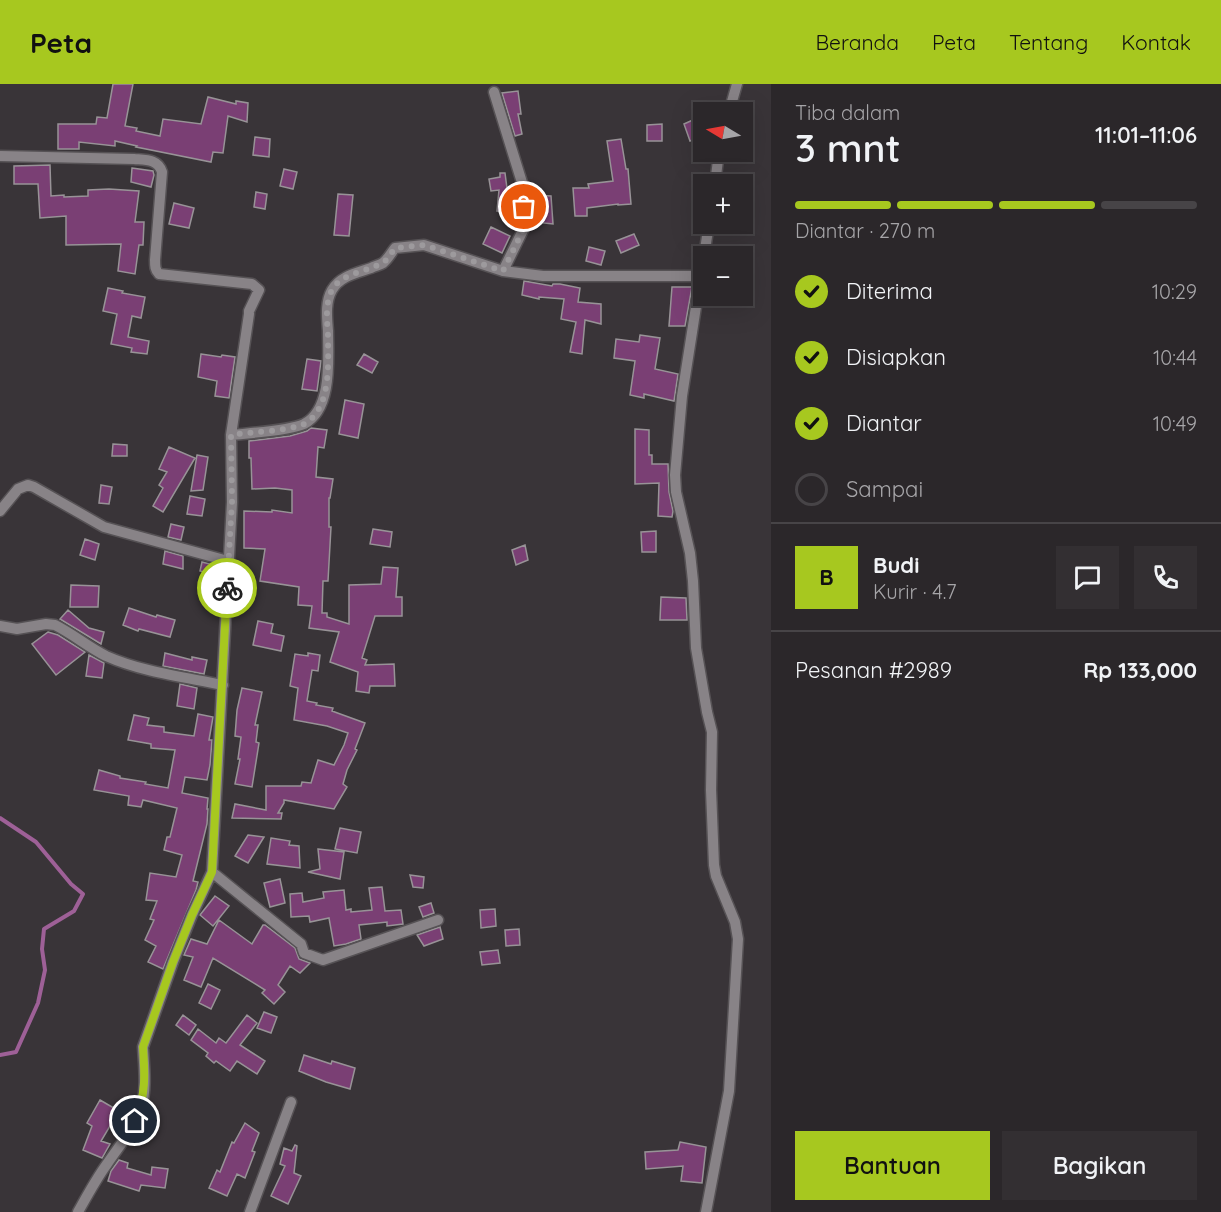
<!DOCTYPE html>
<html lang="id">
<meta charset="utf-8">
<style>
body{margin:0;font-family:Quicksand,sans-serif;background:#332f32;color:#f1f3f6;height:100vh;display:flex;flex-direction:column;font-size:22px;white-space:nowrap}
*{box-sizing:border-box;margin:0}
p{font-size:20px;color:#a6a5a8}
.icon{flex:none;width:33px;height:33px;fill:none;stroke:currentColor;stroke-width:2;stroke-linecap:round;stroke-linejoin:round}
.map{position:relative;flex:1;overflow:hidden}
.sheet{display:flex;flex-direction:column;background:#2b272a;width:450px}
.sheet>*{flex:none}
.needle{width:39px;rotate:280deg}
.tools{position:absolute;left:693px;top:18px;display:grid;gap:12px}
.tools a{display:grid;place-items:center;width:60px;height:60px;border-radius:0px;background:#2b272a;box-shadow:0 6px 24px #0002,0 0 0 2px #474447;font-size:30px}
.pin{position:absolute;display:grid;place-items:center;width:51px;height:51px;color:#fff;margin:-26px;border:3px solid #fff;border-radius:50%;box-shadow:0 2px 6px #0007}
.courier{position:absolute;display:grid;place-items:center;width:60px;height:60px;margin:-30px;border:4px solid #a7c81f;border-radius:50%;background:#fff;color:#222;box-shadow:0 2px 8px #0007}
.headline em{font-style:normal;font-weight:600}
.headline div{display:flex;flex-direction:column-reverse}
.headline{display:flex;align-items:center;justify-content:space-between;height:102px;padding:0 24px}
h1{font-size:39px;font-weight:600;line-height:45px}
.bar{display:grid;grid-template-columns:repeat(4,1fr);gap:9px 6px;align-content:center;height:72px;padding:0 24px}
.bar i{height:8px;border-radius:4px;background:#474447}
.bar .active{background:#a7c81f}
.bar p{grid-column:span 4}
.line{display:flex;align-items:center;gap:15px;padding:0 24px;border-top:2px solid #474447}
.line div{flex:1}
.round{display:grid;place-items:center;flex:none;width:63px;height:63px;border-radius:0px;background:#332f32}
ol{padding:0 24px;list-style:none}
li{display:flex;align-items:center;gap:18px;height:66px}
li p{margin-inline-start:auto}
li .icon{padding:6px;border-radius:50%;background:#a7c81f;color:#111;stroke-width:4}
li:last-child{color:#a6a5a8}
li i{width:33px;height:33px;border:3px solid #474447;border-radius:50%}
.cta{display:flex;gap:12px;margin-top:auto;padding:12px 24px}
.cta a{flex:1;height:69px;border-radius:0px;background:#a7c81f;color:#111;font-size:24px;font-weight:600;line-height:69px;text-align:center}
.cta a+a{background:#332f32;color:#f1f3f6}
header{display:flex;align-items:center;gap:36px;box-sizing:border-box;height:84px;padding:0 30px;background:#a7c81f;color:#111}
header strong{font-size:28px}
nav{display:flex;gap:33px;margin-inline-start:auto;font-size:21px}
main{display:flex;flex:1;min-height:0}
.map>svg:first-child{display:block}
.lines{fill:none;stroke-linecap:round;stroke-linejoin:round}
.stream{stroke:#9e6097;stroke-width:4}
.building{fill:#7a3f74;stroke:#989397;stroke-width:1.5}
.minor-casing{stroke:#565255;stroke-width:13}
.minor{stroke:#888387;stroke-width:10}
.done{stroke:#9d9a9d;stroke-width:6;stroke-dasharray:0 10.8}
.route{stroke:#a7c81f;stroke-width:8}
</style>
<header>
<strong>Peta</strong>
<nav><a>Beranda</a><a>Peta</a><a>Tentang</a><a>Kontak</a></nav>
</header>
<main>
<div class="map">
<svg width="771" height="1128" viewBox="0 0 771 1128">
<rect width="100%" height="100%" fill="#393438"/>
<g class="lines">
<path class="stream" d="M0,734l36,24 35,42 12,10 -9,17 -30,18 -2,20 3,21 -7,33 -22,49 -16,3"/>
</g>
<path class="building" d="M113,0h20l-8,42 12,2 -1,3 24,5 3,-17 38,5 7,-27 28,7v-3l12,2 -1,19 -19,-6 -5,37 -10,-1 -2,10 -75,-15 1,-1 -22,-5v5l-36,-4v7h-21v-25h38l1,-7 10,1z
M518,7l3,23h-3l4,20 -7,2 -13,-43z
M704,34v18l-14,5 -6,-17 11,-5 1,2z
M662,40v17h-15v-16z
M255,53l15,2 -1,18 -16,-2z
M621,55l5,30h2l3,35 -13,1v-1l-31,4v8h-12l-2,-28h16l-1,-4 25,-3 -6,-40z
M50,81l1,31 13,-1v2l24,-1v-6l21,-1 30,2 -4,31h9l-1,23h-4l-4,29 -17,-3 3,-27 -55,1v-29l-26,2 -2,-34h-24v-18z
M132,84l21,3 1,4 -3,12 -20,-5z
M284,85l13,3 -4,17 -13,-3z
M500,89h5l3,23 9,1v15l-20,-1 2,-21 -8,1 -2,-12 11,-2z
M256,108l11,2 -2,15 -11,-2z
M338,110l15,1 -4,41 -15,-1z
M535,111l16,1 2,28 -18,-2v-8h-3v-16h3z
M174,119l20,5 -5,20 -20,-4z
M491,143l19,9 -8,17 -19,-9z
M634,150l5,11 -18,8 -5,-12z
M589,163l16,4 -4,14 -15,-4z
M524,197l28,5 1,-2h7l20,4 -2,14 23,2v20l-16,-4 -3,34 -12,-2 6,-30 -15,-3 3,-20 -25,-2v2l-17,-4z
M672,203h20l-7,39h-16z
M108,204l15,3 -1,2 23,4 -4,21 -9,-2 -4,21 21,4 -2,13 -16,-2 1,-4 -21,-4 6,-30 -14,-3z
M640,251l20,3 -5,31 23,5 -4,27 -30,-7v4l-14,-3 5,-34 -21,-3 2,-19 23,3z
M201,270l20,3 1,-2 13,2 -6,41 -14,-2 2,-15 -19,-4z
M364,270l14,8 -6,11 -15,-8z
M307,275l14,2 -4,30 -15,-2z
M345,316l19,4 -6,34 -19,-4z
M311,344l16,2 -3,18 -6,-1 -2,30 17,2 -3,19h-1v29h2l-3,54h-5l-1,32h5v4l22,7v-39l32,-1 2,-17 15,1 -2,29h6v19h-27l-13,42 5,2 -2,5 29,-1 1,22h-25l-1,7 -13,-2 2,-19 -28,-10 9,-30 -30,-4 3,-22 -14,-1 1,-18 -39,-6 5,-32 -21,-1v-37l28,1v-2l20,3v-23l-17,-2 -23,1 -1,-31h-2v-17l41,-5 17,-5z
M635,345l14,1v25h3v9h16l1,28 4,19 -1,6 -14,-1 1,-33 -24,1z
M113,360l14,1v11h-15z
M169,363l26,11 -32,54 -10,-6 10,-18 -4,-3 8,-13 -8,-3z
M197,371l11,2 -5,33 -12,1z
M101,401l11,2 -3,17 -10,-1z
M190,412l15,3 -3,17 -15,-2z
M171,440l13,3 -3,13 -13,-3z
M373,445l19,3 -2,15 -20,-3z
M656,447v21h-14l-1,-20z
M85,455l14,5 -4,16 -15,-5z
M525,461l3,15 -12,5 -4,-15z
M165,467l18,5v13l-20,-5z
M202,478l19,5 -1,9 -20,-5z
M71,501l28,1 -1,21h-28z
M661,513l25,1 1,22h-27z
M129,524l27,9 1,-2 18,5 -5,17 -31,-8 -1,2 -15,-6z
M68,526l21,18 15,4 -3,12 -41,-25z
M258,537l15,3 -2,9 13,3 -3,15 -28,-6z
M48,548l10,3 27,17 -29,23 -24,-31z
M165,569l27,7v-3l15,3 -3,14 -41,-8z
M308,569l12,2 -2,16 -6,-1 -5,31 10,2 -1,2 17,3 -1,3 33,12 -10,26 2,1 -10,20 -4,14 4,3 -13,22 -50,-9v3l-6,10h4l-1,6 -49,-1 3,-14 31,6v-24h35l1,-4 9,1 7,-23 16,5 10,-20 4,-12 -21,-7 -33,-6 4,-32 -8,-2 5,-32 13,2z
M89,571l15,8 -2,15 -16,-2z
M180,600l17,4 -3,21 -17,-3z
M242,604l20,4 -7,33h3l-2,17 3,1 -7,44 -17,-3 5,-25h-2l3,-22 -6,-1 2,-26z
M198,630l15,3 -4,23h3l-2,25 -3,15 -22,-3 -3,16 26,5 -1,11h1l-1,15 -14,57 5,1 -2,8 -33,79 -15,-7 8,-16 -11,-6 9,-20 -4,-1 7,-18 -11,-1 4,-27 26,4 6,-22 -18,-5 3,-13h3l7,-29 -34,-8 -2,7 -13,-2 1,-9 -35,-6 5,-20 21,6v2l26,4 -1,2 23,4 7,-38 -24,-2v-4l-23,-4 6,-25 15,3 -2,7 17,2v5l30,4z
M340,744l21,4 -4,21 -22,-4z
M248,751l16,2 -16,26 -13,-7z
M271,754l19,3 -1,4 10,1 1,22 -33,-4z
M318,765l26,3 -4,27 -32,-7 12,-3z
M410,791l14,2 -1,11 -10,-1z
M280,795l5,24 -15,4 -6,-24z
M382,803l3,24 16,-1 2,14 -16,2v-4l-28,3 2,14 -15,5 -12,2 -5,-28 -19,4 -1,-6 -18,1 -1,-23 12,-1 1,9 21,-4 -1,-6 21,-2 2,20 5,-1v3l21,-2 -3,-22z
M215,812l14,10 -16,20 -13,-11z
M431,819l3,10 -11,4 -4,-10z
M495,825l1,17 -15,2 -1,-18z
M219,836l33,24 11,-19h2l30,23 4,11 11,4 -10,10 -10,-7 -12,19 7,7 -11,12 -12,-11 3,-3 -52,-32 -12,29 -17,-7 9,-23 -9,-2 7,-16 16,5z
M440,843l3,12 -19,7 -7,-11z
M519,845l1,16 -14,1 -1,-16z
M498,866l2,13 -18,2 -2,-13z
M208,900l12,6 -9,19 -12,-6z
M264,928l13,5 -6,16 -14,-5z
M183,931l13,10 -7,10 -13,-10z
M247,931l10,8 -17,22 25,16 -8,13 -20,-13 -7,10 -14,-10 -2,2 -8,-7 2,-3 -17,-13 7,-11 18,14 3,-5 7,5z
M304,971l27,9 1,-3 23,7 -5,21 -24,-7 -27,-11z
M100,1016l19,11 -18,30 9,3 -8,14 -19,-8 9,-24 -5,-3z
M245,1039l14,10 -7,18 3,1 -10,26 -8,-4 -10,22 -18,-8 8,-18 3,2 12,-30 2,1z
M680,1058l26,5 -4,36 -21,-2 2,-15 -37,3 -1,-17 33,-2z
M295,1061l2,1 -3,27 7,3 -13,28 -17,-8 14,-30 -5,-2 4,-16 8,3z
M119,1076l9,3 -1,5 24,7 1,-8 16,2 -3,19 -24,-3 -2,6 -31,-10 3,-10z"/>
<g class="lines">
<defs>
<path id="minor" d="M494,8l30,97 1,37 -22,45
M729,28l8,-28
M0,72l134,3c12,1 24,0 28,13l-7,88c0,6 0,10 4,14l93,10 7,6 -10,21v3l-18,121 1,67 -20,370 -20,43 -19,47 -30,85c1,19 4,42 -2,61 -7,21 -22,38 -34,56 -11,15 -20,32 -29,48
M715,100l4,-32
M231,351c18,-2 58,-4 73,-11 29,-15 24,-66 24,-93 -1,-13 -3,-29 4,-41 8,-14 25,-17 39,-22 4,-2 9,-3 12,-5 5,-4 8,-10 12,-15l29,-3 79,26 40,5h157
M0,427l18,-22 10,-4 6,2 70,40 124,34
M0,542l17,3 29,-5 9,1c18,9 33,22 51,31 36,16 78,21 117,29
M212,788l89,72 3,9 19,7 115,-40
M250,1128l41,-110
M706,1128l23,-121 9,-152 -3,-17 -19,-46 -2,-11 -3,-75 1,-58 -5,-20 -11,-64 -3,-67 -3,-28 -14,-61 -1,-17 7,-79 27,-172"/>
</defs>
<use href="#minor" class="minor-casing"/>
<use href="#minor" class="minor"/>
</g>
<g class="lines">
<path class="done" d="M227,504l5,-86 -1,-67c19,-3 58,-4 73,-11 28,-15 24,-62 24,-89 -1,-14 -3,-32 4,-45 8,-14 25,-17 39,-22 4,-2 9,-3 12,-5 5,-4 8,-10 12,-15l29,-3 79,26 22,-45 -1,-19"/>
<path class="route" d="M135,1037c11,-26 10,-46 8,-74l30,-85 19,-47 20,-43 15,-284"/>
</g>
</svg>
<div class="tools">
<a><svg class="needle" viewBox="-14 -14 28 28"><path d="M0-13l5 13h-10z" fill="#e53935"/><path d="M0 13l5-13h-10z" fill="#a6a5a8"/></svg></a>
<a>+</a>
<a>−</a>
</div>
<div class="pin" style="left:524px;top:123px;background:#ea580c"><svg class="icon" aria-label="bag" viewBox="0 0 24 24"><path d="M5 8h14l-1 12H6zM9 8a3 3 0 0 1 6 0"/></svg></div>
<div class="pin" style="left:135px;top:1037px;background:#1f2937"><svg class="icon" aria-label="home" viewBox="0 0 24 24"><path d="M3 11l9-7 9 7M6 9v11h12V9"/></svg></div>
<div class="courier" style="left:227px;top:504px"><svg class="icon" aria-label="bike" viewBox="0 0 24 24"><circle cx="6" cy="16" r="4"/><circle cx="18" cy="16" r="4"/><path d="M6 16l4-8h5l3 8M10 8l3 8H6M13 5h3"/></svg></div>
</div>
<section class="sheet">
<div class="headline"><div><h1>3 mnt</h1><p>Tiba dalam</p></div><em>11:01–11:06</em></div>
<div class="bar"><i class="active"></i><i class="active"></i><i class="active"></i><i></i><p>Diantar · 270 m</p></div>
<ol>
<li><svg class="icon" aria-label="check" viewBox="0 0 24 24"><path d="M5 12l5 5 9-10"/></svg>Diterima<p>10:29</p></li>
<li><svg class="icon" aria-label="check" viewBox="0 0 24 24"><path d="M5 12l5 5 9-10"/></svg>Disiapkan<p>10:44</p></li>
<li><svg class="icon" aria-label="check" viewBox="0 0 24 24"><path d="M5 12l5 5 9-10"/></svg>Diantar<p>10:49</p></li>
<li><i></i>Sampai</li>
</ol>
<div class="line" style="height:108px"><b class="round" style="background:#a7c81f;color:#111">B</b><div><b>Budi</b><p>Kurir · 4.7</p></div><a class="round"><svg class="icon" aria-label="chat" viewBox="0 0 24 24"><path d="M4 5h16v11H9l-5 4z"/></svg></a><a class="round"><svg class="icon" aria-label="phone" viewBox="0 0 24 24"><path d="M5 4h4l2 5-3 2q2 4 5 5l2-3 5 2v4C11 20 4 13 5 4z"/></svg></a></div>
<div class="line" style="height:78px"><div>Pesanan #2989</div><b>Rp 133,000</b></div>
<div class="cta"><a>Bantuan</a><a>Bagikan</a></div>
</section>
</main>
